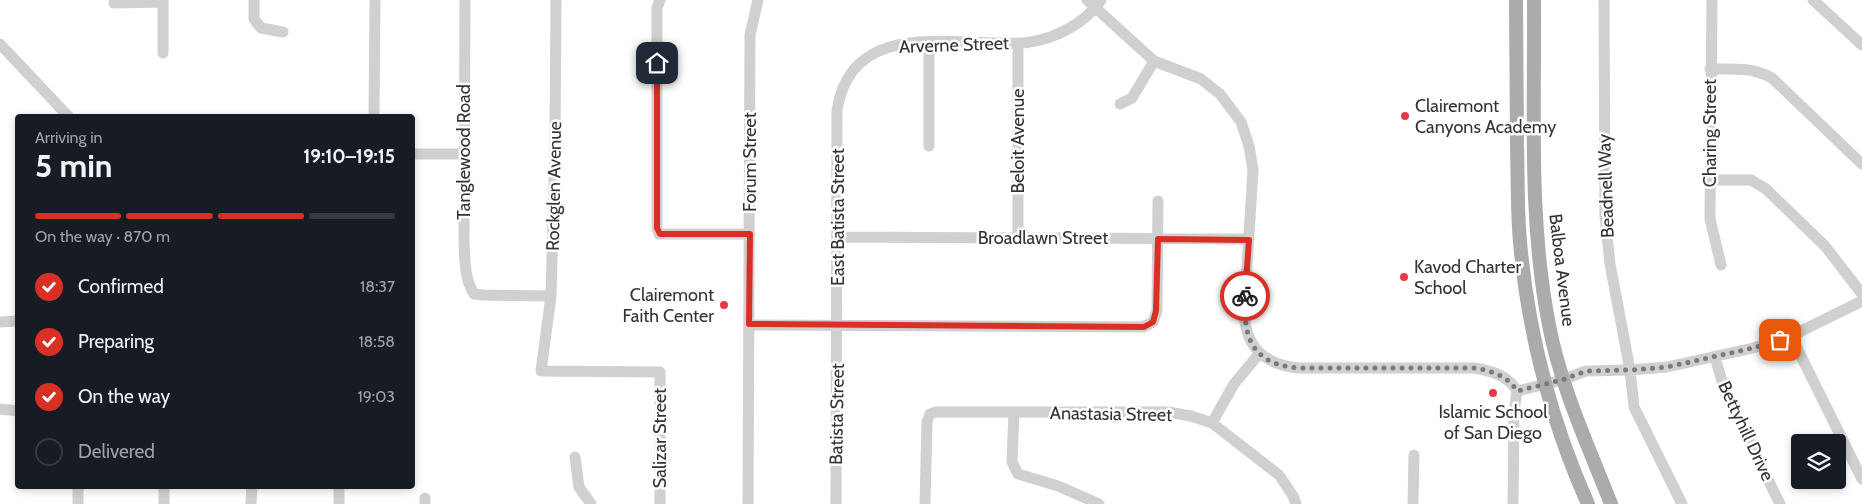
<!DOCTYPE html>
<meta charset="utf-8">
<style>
body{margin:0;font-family:Cabin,sans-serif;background:#20242c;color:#f1f3f6;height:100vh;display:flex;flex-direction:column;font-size:19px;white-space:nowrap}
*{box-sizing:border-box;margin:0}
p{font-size:16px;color:#9ea1a6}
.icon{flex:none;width:28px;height:28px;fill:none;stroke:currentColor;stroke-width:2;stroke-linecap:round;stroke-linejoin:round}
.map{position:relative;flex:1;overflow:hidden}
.side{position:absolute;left:15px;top:114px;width:400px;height:375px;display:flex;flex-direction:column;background:#171b24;border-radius:5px;box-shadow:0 2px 8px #0003}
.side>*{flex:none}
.buttons{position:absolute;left:1791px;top:434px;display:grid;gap:10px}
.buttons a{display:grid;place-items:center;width:55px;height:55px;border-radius:5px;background:#171b24;box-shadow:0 2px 8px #0003;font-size:25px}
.pin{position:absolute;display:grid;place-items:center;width:42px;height:42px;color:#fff;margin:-21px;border-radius:10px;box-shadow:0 2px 8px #0006}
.courier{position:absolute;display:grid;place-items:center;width:50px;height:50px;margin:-25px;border:4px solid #d93025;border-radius:50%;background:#fff;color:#222;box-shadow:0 1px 6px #0007}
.head em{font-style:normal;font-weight:700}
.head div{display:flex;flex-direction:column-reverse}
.head{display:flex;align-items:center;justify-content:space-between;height:85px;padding:0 20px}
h1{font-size:32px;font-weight:700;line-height:38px}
.bar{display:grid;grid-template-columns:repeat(4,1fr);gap:8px 5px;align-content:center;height:60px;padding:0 20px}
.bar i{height:6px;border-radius:4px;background:#363941}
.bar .selected{background:#d93025}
.bar p{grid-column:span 4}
ol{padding:0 20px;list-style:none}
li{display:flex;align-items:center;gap:15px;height:55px}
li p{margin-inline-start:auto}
li .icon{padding:5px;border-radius:50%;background:#d93025;color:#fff;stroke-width:4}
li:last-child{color:#9ea1a6}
li i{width:28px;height:28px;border:2px solid #363941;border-radius:50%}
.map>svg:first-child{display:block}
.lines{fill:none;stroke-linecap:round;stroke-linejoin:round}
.minor{stroke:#d0d0d0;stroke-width:11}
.major{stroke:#ababab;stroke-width:14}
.done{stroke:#7a7a7a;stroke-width:5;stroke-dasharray:0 9}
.route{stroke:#d93025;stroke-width:6}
.poi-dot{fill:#e63946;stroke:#fff;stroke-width:2}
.labels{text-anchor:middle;stroke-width:5;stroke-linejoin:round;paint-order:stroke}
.street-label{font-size:18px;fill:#333;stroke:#fff}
.poi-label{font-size:18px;fill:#333;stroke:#fff;text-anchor:start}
</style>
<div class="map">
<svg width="1862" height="504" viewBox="0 0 1862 504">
<rect width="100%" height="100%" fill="#fff"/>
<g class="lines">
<path class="minor" d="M254,0v19l7,9 22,4
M465,0l-1,242c1,18 0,36 10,52l8,1 69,1
M556,0l-1,147 -4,149 -10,75 119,1v132
M660,0l-3,8v220l2,6h91
M1087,0l67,61 47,18 19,15 21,28 8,24 4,24 -9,145c3,34 21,49 54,53h177c16,3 33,7 42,23
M1604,0l1,216 5,48 20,106 4,37 48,97
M1712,0l-2,219 11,46
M1813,0l49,45
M114,3l49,-1
M0,44l68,72
M163,53v-53
M1710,69c23,0 42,-2 62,9l90,86
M1120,104l12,-6 22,-37
M374,116l1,-116
M929,146v-104
M412,154h52
M1710,180h41l15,9 59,57 37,48
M838,237l411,2
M1018,238v-195
M0,322l18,-1
M749,325l394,2 10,-5 4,-11 1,-110
M1791,336l71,143
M1715,357l10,35 55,112
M1517,391l45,-11 24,-9 44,-1 37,-3 86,-19 38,-12 71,-35
M0,409l18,2
M1014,412l-2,50 6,12 40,12 41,18
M1212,423l22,-39 25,-30
M575,457l4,30 12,17
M425,498v6
M78,504v-18
M164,504v-18
M251,504l1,-18
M339,504v-18
M748,504l2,-469 8,-35
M836,504l1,-394c13,-83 96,-68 159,-67 11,0 24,1 34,-1 27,-4 55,-19 71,-42
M925,504l2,-82 3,-8 6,-2h232l23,4 21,7 67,52 14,21 3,8
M1413,504l1,-49
M1513,504l1,-92 3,-21"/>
<path class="major" d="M1516,0c0,48 1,96 1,144 1,32 0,65 3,98 8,90 31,179 68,262
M1534,0c1,108 -6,218 15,325 12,63 39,120 62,179"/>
</g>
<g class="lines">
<path class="done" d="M1245,296c-2,42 7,68 53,72h177c17,3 33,8 42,23l45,-11 24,-9 44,-1 37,-3 86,-19 27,-8"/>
<path class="route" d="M657,63v165l3,6h90l-1,90 395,3 9,-5 3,-11 2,-72 91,1 -4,56"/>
</g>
<g class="poi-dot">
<circle cx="1405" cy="116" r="5"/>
<circle cx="1404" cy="277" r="5"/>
<circle cx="724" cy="305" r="5"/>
<circle cx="1493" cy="393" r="5"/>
</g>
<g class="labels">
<g class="street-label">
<text transform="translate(954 45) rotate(-2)" y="6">Arverne Street</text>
<text transform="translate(1710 133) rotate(-90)" y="6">Charing Street</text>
<text transform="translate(1018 141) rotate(-90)" y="6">Beloit Avenue</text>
<text transform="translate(464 152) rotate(-90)" y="6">Tanglewood Road</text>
<text transform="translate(750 162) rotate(-90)" y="6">Forum Street</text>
<text transform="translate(554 186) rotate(-89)" y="6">Rockglen Avenue</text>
<text transform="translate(1606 186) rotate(-92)" y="6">Beadnell Way</text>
<text transform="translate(838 217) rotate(-90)" y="6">East Batista Street</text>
<text x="1043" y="244">Broadlawn Street</text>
<text transform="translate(1562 270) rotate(83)" y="6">Balboa Avenue</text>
<text transform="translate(837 414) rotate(-89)" y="6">Batista Street</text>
<text transform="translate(1111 414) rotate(1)" y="6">Anastasia Street</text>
<text transform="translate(1746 431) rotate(65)" y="6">Bettyhill Drive</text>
<text transform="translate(660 438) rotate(-90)" y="6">Salizar Street</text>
</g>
<g class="poi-label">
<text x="1415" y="112">Clairemont<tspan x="1415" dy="21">Canyons Academy</tspan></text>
<text x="1414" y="273">Kavod Charter<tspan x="1414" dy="21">School</tspan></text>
<text x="714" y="301" text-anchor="end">Clairemont<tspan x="714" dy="21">Faith Center</tspan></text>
<text x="1493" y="418" text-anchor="middle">Islamic School<tspan x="1493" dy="21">of San Diego</tspan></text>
</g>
</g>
</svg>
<div class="buttons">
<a><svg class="icon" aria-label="layers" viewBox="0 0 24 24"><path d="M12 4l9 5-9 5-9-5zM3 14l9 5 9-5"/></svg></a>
</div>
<div class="pin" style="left:1780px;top:340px;background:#ea580c"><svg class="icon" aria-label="bag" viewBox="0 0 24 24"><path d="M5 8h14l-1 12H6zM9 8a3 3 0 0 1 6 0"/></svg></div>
<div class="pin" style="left:657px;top:63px;background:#1f2937"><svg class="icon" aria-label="home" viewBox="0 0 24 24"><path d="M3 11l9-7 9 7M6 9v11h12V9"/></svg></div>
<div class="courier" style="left:1245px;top:296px"><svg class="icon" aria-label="bike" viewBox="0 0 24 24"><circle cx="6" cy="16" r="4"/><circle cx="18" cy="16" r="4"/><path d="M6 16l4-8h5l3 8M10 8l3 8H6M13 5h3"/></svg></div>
<section class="side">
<div class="head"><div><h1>5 min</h1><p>Arriving in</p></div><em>19:10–19:15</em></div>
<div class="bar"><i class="selected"></i><i class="selected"></i><i class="selected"></i><i></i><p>On the way · 870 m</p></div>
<ol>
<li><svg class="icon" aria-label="check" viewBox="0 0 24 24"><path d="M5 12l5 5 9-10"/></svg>Confirmed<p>18:37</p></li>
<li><svg class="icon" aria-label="check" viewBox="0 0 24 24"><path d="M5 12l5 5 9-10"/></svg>Preparing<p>18:58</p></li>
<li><svg class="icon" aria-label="check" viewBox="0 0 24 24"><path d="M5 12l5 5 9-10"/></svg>On the way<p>19:03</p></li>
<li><i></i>Delivered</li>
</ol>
</section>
</div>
